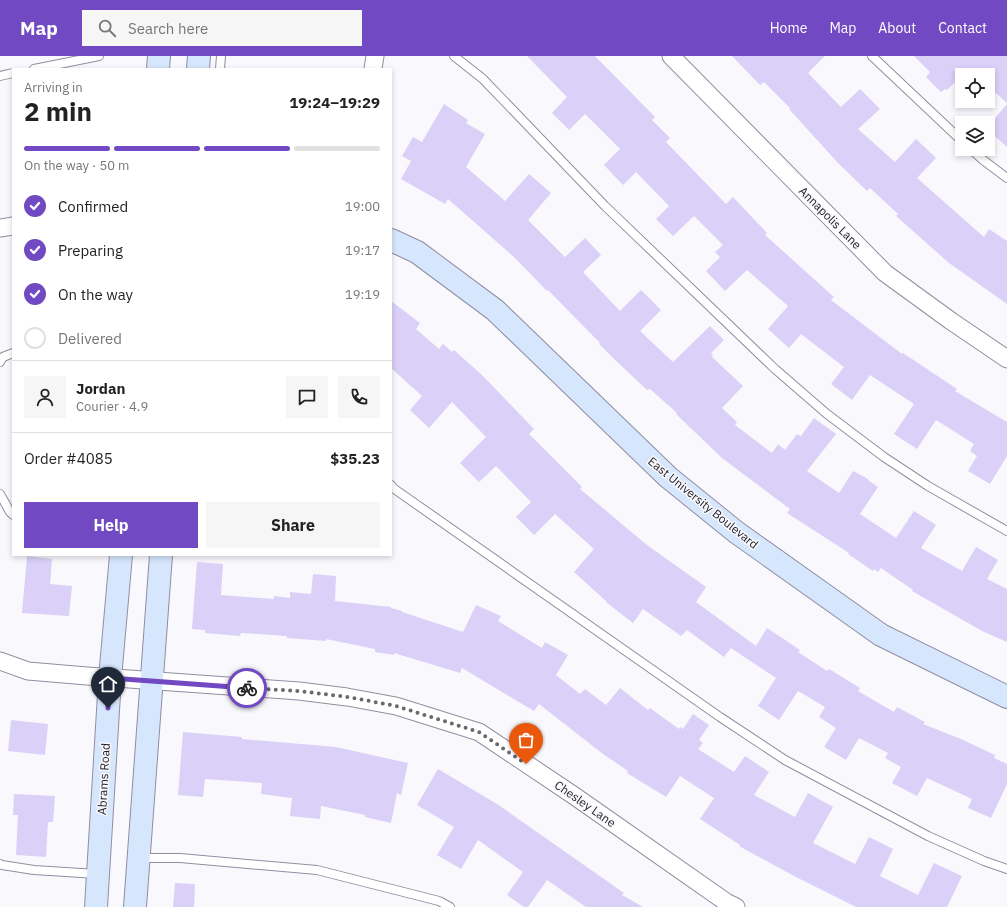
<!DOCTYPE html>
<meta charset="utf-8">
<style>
body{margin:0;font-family:"IBM Plex Sans",sans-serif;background:#f6f6f6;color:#222;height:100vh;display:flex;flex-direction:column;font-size:15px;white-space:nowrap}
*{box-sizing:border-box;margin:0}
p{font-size:13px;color:#767676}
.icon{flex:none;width:22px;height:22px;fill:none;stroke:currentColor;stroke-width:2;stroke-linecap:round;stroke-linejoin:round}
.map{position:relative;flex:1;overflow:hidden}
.drawer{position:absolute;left:12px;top:12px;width:380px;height:488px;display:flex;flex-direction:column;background:#fff;border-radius:0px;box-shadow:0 2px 6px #0003}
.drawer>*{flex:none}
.buttons{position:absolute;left:955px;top:12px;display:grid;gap:8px}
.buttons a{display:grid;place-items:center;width:40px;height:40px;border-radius:0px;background:#fff;box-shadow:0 2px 6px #0003;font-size:20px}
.pin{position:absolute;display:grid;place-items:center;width:34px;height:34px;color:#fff;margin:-41px -17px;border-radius:50% 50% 50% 0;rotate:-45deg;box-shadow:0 0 4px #0007}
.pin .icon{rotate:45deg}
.courier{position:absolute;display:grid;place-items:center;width:40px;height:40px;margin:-20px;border:3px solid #7149c2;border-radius:50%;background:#fff;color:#222;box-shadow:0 1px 5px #0007}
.head em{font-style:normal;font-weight:700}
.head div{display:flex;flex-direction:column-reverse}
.head{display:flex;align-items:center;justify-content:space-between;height:68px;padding:0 12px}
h1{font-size:26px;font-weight:700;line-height:30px}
.bar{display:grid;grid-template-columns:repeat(4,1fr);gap:6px 4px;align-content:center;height:48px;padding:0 12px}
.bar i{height:5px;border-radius:3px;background:#e0e0e0}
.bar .on{background:#7149c2}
.bar p{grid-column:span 4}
.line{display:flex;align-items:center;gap:10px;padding:0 12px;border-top:1px solid #e0e0e0}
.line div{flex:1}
.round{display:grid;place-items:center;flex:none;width:42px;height:42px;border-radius:0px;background:#f6f6f6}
ol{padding:0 12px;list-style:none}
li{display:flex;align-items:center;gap:12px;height:44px}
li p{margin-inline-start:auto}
li .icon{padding:4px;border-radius:50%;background:#7149c2;color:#fff;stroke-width:4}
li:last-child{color:#767676}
li i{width:22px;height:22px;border:2px solid #e0e0e0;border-radius:50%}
.action{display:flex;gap:8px;margin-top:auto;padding:8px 12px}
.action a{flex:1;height:46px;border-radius:0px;background:#7149c2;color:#fff;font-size:16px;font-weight:700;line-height:46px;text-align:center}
.action a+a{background:#f6f6f6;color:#222}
header{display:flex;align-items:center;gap:24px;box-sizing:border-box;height:56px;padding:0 20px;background:#7149c2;color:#fff}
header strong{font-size:19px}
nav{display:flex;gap:22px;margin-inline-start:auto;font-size:14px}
.search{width:280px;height:36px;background:#f6f6f6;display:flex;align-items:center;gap:10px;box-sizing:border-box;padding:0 14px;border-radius:0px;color:#767676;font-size:15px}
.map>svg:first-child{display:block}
.building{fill:#dad0f8}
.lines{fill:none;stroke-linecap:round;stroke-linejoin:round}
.lane-casing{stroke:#928ea1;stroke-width:10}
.street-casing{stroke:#928ea1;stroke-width:19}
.secondary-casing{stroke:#928ea1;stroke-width:24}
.lane{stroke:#fff;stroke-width:8}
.street{stroke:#fff;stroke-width:17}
.secondary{stroke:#d5e6fd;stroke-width:22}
.done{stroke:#6b696f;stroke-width:4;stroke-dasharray:0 7.2}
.route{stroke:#7149c2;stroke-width:5}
.labels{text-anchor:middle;stroke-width:3;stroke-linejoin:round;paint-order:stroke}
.street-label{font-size:12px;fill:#1e1c23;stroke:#f9f9fd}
</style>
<header>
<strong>Map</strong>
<div class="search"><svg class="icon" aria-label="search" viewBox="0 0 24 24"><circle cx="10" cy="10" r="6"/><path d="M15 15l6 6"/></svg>Search here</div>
<nav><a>Home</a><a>Map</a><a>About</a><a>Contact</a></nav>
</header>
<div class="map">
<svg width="1007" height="851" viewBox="0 0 1007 851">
<rect width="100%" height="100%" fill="#f9f9fd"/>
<path class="building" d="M527,0h68l60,61 -3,3 18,18 -4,4 60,62 7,-7 34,36 -2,2 69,62 -3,3 71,54 1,-1 54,36 -2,2 52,31v34l-17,28 -22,-13 9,-15 -7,-5 4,-7 -38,-24 -19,29 -23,-15 20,-30 -44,-29 -18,25 -21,-16 13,-17 -43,-33 -12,14 -21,-19 20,-23 -41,-36 -22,21 -19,-20 14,-14 -5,-5 8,-7 -29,-29 -21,20 -17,-17 13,-13 -33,-34 -13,13 -19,-20 16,-16 -35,-35 -16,16 -17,-17 15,-16z
M732,0h93l-17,17 33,34 19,-18 20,20 -22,20 37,33 21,-23 20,19 -19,20 67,59 5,-8 18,12v63l-58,-41 -53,-47 2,-2 -28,-26 -3,3 -29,-28 -49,-54 1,-1 -26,-26 -4,3z
M914,0h93v47l-19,-17v-11h-26l-15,15 -2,-1 -4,3 -15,-15 4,-5z
M444,48l24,16 -2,3 19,11 -19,33 39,34 24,-27 22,19 -23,27 37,37 20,-19 16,17 -18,17 37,39 21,-21 20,20 -21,21 33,31 37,-36 14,14 -13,13 2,2 -1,2 31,29 -21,22 15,14 -2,3 37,28 6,-9 7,6 12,-16 4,2 13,-18 22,16 -29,37 32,22 14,-22 15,8v1l10,7 -18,27 36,24 18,-27 22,14 -15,23 41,23 14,-24 22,13 -11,19 20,10v53l-25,-11 -70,-40 1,-1 -32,-22 -3,4 -4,-3 -1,2 -25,-17 1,-1 -62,-40 3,-4 -68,-51 -46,-44 1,-1 -27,-24 -3,1 -35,-33 -13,-13 1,-1 -52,-53 -1,1 -32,-33 -67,-59 -3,5 -44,-25 10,-18 -9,-5 11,-19 9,5z
M1007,48v43l-19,-17v-4z
M391,245l29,22 -4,6 23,20 4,-5 9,8 2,-2 29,26 51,53 -5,5 53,53 -2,2 67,56 59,42 -10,15 60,44 11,-18 33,22 -2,2 29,19 2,-2 31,19 -2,3 36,21 3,-5 28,15 -2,2 38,15 34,16 -1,3 13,6v20l-16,34 -23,-10 4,-9 -45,-21 -10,18 -25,-13 9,-16 -16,-9 3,-5 -29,-15 -13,22 -22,-13 12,-19 -17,-11 6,-10 -27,-16 -19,29 -21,-14 18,-28 -45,-30 -7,9 -37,-27 -6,6 -38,-27 -10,14 -26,-20v-1l-33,-30 20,-23 -39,-35 -21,21 -18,-18 15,-15 -35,-36 -17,16 -19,-19 26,-26 -34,-35 -23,26 -19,-18 12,-14 -31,-28z
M27,500l25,3 -2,25 22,2 -3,30 -47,-3z
M197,506l26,2 -2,31 53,4v-3l16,2v-6l21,2 2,-20 23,2 -1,25 56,6v1l11,3v1l61,20 13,-27 25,11 -3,5 44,27 3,-6 23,13 -12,20 24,19 5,-5 21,16 14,-17 28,22 2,-2 29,21 1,-2 3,2 10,-15 16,11 -10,15 4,3 -5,6 36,23 11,-16 24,16 -15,23 41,22 13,-24 25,14 -20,36 42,21 14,-27 24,12 -13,27 38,19 16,-32 28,13 -15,31h-91l-62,-31 -55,-30 1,-1 -40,-26 14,-21 -34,-22 -14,21 -39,-24 1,-2 -25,-17 -64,-50 -5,7 -72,-43 -2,5 -66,-20v2l-19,-3v-3l-49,-10v2l-39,-3v-2l-46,-3 -1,3 -35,-3v-3l-13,-1z
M11,664l37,4 -3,31 -37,-4z
M183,676l59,5v2l94,8 72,16 -7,32 -4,-2 -6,30 -26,-6v-2l-44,-9 -1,13 -30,-3 2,-18 -31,-4 1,-11 -57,-4 -2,18 -25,-2z
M438,713l59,35 127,89 -2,2 21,12h-57l-39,-27 -19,27h-4l-17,-12 16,-23 -45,-32 -17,29 -24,-14 17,-28 -37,-22z
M14,738l41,2 -2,26h-5l-2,35 -30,-2 2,-40h-5z
M175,827l20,1 -1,23h-21z"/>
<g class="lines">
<defs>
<path id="lane" d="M454,0l29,23 122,127 170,163 52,45 57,43 44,29 79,45
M872,0l90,85
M34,13l65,-13
M220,13l1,-13
M0,20l13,-3
M971,93l12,11 24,18
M0,306l3,-5 10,-4
M391,429l2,3 327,229 65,43 143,76 56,25 23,8
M0,438l10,18 3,3
M140,802h40l137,12 122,31 11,6
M0,808l2,1 32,5 63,4"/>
<path id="street" d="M671,0l214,217 66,48 56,38
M373,13l2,-13
M0,172l13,-2
M0,605l28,10 59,5 212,15 48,6 49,9 83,26 94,63 153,107 10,5"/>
<path id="secondary" d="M158,13l1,-13
M198,13l1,-13
M391,184l26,12 78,58 173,167 68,55 145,103 126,62
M96,851l14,-229 11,-123
M135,851l26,-352"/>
</defs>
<use href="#lane" class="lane-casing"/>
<use href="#street" class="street-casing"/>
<use href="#secondary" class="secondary-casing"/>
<use href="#lane" class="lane"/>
<use href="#street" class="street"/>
<use href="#secondary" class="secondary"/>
</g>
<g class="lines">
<path class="done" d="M247,632l52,3 49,6 48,9 83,26 47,32"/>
<path class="route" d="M108,652l2,-30 137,10"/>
</g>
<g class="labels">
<g class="street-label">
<text transform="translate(830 162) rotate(45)" y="4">Annapolis Lane</text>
<text transform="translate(703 447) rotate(39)" y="4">East University Boulevard</text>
<text transform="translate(104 723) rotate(-87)" y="4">Abrams Road</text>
<text transform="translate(585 748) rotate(35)" y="4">Chesley Lane</text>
</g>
</g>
</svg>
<div class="buttons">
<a><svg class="icon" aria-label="locate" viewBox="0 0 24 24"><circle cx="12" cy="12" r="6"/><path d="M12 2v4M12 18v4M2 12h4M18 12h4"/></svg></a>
<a><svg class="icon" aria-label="layers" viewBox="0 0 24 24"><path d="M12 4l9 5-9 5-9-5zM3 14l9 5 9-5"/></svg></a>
</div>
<div class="pin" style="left:526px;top:708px;background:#ea580c"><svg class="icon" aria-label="bag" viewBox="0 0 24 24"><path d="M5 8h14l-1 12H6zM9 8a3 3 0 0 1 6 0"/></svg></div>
<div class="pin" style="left:108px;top:652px;background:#1f2937"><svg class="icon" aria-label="home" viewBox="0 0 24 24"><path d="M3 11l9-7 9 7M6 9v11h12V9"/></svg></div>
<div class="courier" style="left:247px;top:632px"><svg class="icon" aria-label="bike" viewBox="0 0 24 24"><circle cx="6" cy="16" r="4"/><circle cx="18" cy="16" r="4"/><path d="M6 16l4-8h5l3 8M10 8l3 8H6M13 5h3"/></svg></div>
<section class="drawer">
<div class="head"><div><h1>2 min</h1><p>Arriving in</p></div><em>19:24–19:29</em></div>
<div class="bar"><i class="on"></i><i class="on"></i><i class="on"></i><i></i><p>On the way · 50 m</p></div>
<ol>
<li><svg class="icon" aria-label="check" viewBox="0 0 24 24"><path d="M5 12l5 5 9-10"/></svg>Confirmed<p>19:00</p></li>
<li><svg class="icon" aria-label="check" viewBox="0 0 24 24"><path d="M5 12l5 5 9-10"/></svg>Preparing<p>19:17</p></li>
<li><svg class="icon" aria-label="check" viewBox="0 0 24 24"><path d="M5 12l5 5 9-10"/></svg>On the way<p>19:19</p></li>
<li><i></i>Delivered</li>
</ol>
<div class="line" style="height:72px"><a class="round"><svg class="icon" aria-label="person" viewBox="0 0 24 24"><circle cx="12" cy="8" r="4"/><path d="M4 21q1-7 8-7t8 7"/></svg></a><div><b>Jordan</b><p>Courier · 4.9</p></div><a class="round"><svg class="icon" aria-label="chat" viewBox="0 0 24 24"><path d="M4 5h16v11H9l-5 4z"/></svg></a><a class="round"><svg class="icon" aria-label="phone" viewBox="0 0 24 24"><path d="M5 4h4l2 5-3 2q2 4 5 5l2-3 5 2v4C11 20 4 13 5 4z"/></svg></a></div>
<div class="line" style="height:52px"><div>Order #4085</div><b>$35.23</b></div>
<div class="action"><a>Help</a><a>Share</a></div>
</section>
</div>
